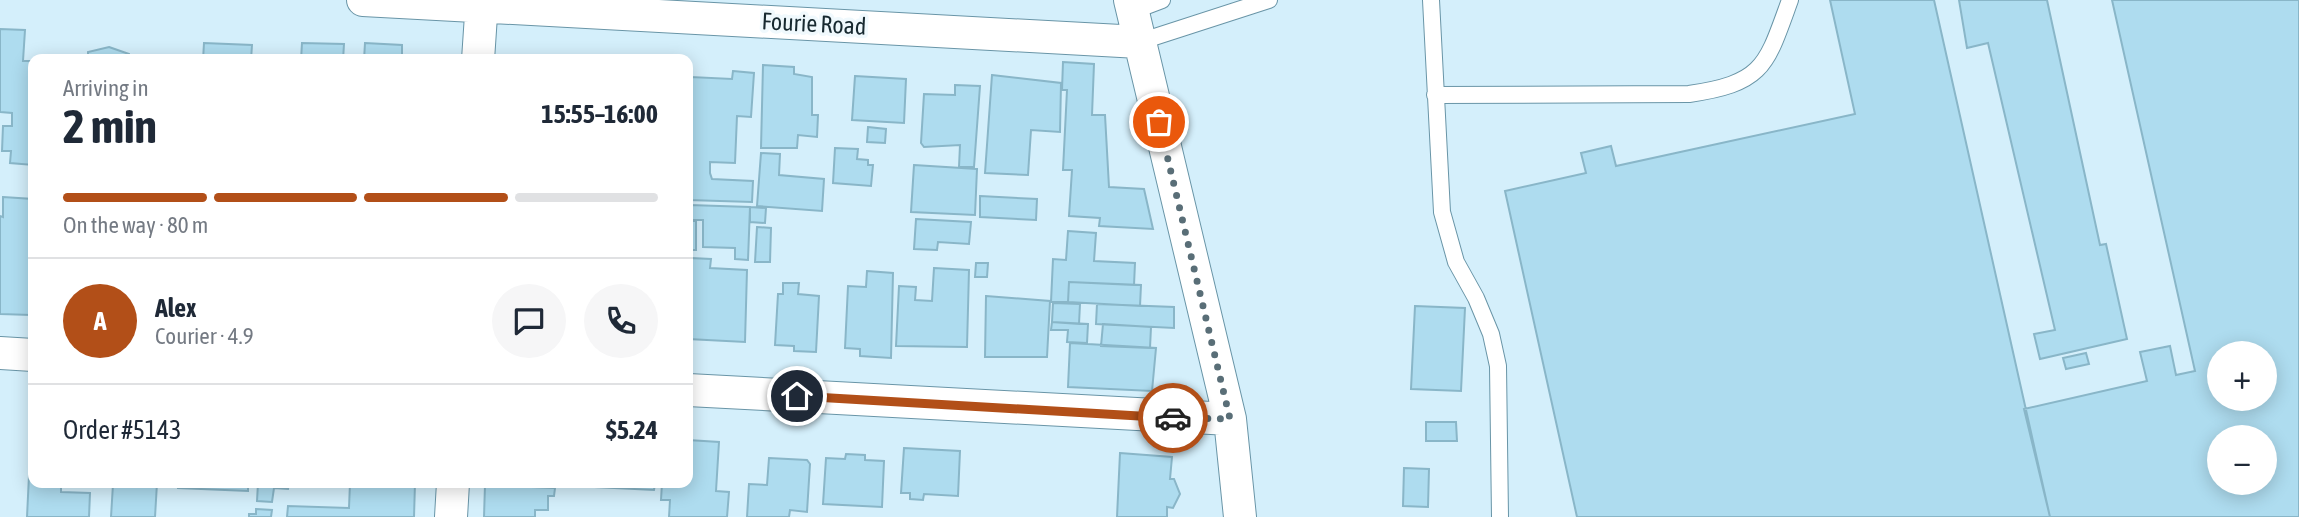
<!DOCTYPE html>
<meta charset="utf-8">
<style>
body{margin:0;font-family:"Asap Condensed",sans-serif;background:#f6f6f7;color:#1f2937;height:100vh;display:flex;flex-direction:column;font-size:26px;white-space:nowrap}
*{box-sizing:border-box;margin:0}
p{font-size:23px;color:#747a83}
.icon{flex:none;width:38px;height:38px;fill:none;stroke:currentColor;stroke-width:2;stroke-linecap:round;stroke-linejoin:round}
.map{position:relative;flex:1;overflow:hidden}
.side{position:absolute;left:28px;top:54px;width:665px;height:434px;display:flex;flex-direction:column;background:#fff;border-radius:14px;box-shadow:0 4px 18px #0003}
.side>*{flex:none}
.fabs{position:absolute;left:2207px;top:341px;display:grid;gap:14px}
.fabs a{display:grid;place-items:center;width:70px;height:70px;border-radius:50%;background:#fff;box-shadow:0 4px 18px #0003;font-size:35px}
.pin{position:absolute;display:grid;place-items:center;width:60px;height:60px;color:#fff;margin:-30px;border:4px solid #fff;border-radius:50%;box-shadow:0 2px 7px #0007}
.courier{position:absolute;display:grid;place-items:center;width:70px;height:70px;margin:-35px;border:5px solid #b24f18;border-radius:50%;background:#fff;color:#222;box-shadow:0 2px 9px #0007}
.overview em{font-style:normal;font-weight:700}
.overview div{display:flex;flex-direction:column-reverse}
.overview{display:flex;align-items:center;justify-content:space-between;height:119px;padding:0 35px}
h1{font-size:46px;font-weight:700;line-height:52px}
.bar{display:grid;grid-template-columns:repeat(4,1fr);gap:10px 7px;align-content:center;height:84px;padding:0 35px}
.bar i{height:9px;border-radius:5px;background:#e0e1e3}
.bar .selected{background:#b24f18}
.bar p{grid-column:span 4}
.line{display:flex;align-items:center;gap:18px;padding:0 35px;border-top:2px solid #e0e1e3}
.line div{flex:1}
.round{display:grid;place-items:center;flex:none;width:74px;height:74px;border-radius:37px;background:#f6f6f7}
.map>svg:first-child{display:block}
.building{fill:#aedcef;stroke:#89b6c8;stroke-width:2;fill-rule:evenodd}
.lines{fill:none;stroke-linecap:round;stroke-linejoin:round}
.service-casing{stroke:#6995a7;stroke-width:18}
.minor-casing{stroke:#6995a7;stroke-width:34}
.service{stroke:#fff;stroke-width:16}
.minor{stroke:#fff;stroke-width:32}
.done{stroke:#596e77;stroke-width:7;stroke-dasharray:0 12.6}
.route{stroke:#b24f18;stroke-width:9}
.labels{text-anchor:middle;stroke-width:7;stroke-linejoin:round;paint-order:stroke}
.street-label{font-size:24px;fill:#172930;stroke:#f0f9fd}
</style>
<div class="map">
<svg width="2299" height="517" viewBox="0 0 2299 517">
<rect width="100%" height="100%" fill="#d4effb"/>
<path class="building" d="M1830,0h104l116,517h-473l-72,-326 81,-18 -5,-20 30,-7 5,20 239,-52z
M1959,0h88l53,245 6,-1 21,95 -87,20 -6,-25 21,-4 -67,-287 -21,5z
M2112,0h187v517h-249l-26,-108 123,-28 -7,-29 30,-6 6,29 19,-4zM2219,354h45v45h-45zM2219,438h45v45h-45z
M0,29l25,1 -2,31h10v104l-23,-2 1,-12h-9l1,-25h9v-13l-12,-1z
M204,43l48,2 -1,15h-48z
M302,43l42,1 -1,16h-42z
M365,43l37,2v13l23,2h-61z
M109,47l20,7v6h-41v-8z
M559,55l86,5h-86z
M1063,62l31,2 -2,51h13l4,72 35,2 9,40 -54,-3 1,-8 -31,-2 3,-46h-9l4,-80h-5z
M763,65l31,2v7l18,3v38h6l-1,22 -19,-2 -1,13h-36z
M733,71l21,2 -3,44 -14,-1 -2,47 -25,-1v11l2,6 41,2 -1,21 -64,-2 3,-123 41,2z
M992,75l69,8 -1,49 -29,-2 -3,45 -43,-2z
M855,76l51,3 -2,44 -52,-3z
M955,85l25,1 -6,81h-15l1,-22 -36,2 -3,-4 3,-49 31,1z
M868,127l18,2 -1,14 -18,-1z
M835,148l23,1 -1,10 11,1v5h5l-2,21 -38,-3z
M761,153l19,1 -1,21 45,4 -2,32 -65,-5z
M914,165l63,4 -2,46 -64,-3z
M980,196l57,3 -1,21 -56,-3z
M3,197l30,2 -2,116 -31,-1v-98l3,1z
M689,205l61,2 -2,53 -13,-1v-11l-32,-1v-27h-15z
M750,207l16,1 -1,15 -15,-1z
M916,219l55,3 -2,22 -31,-2 -1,8 -23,-1z
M688,221h8v29h-8z
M757,227l14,1 -1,34h-15z
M1068,231l28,2 -2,28 41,2 -1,22 -65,-3 -1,20h-17l2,-43 13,1z
M691,258l20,1 -1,9 37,2 -2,72 -57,-3v-70l3,-1z
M976,263h12l-1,14h-12z
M934,268l35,2 -2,77 -71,-1 3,-60 17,1 -1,13 17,1z
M867,271l26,2 -2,85 -31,-2v-7l-15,-1 3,-62 18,1z
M1069,282l72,3 -1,21 -72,-4z
M783,283h16l-1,11 21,2 -3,56 -22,-1v-5l-19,-1 3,-51h5z
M986,296l64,5 -3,56h-62z
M1053,303l27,1 -1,20 -27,-2z
M1097,304l77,3v21l-78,-4z
M1415,306l50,2 -4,83 -50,-2z
M1052,322l36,2 -1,19 -20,-1 1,-12h-17z
M1103,324l48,3 -1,21 -49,-2z
M1070,343l86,5 -4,43 -84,-4z
M2086,353l3,11 -23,5 -3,-11z
M32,413l1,70h28v9l29,1 -1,24h-62z
M1426,422h30l1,19h-31z
M688,440l31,2 -3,49 13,1 -2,25h-58l1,-17h-9l1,-17h26z
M904,448l56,3 -2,45 -34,-2 -1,6 -13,-1v-6h-9z
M1120,453l52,4 -2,22h4l6,15 -7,14 -6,-1v10h-50z
M846,454l19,1v5l19,1 -2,46 -59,-3 3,-46 19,1z
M769,458l38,2 3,4 -3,48 -17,-2 -1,7h-42l2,-33 18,1z
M1404,468l25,1 -1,38 -25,-1z
M108,483h49l-2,34h-44l2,-33z
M178,483h70v8l-70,-3z
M258,483h31l-1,6 -14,-1 -2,14 -15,-1z
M350,483h65l-1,34h-127l1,-11 61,2z
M595,483h64l-4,1 -1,6 -59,-3z
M485,485l70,3 -1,8h-6v14h-13v7h-51z
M256,509l16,1 -1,7h-22v-3h7z"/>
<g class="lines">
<defs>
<path id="service" d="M1431,0l11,212 14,50 20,36 15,36 7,32 2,151
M1133,11l29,-11
M1139,42l130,-42
M1435,95l254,-1c75,-11 77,-28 101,-94"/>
<path id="minor" d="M363,0l776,42
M1130,0l100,419 10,98
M478,60l4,-60
M0,353l33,2
M688,390l542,29
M451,517l2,-34"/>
</defs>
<use href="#service" class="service-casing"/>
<use href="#minor" class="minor-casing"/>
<use href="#service" class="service"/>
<use href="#minor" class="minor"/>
</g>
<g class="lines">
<path class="done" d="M1159,122l71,297 -57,-1"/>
<path class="route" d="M797,396l376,22"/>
</g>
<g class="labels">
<g class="street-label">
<text transform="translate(814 24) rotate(3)" y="8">Fourie Road</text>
</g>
</g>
</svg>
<div class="fabs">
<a>+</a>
<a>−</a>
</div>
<div class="pin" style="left:1159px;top:122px;background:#ea580c"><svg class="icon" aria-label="bag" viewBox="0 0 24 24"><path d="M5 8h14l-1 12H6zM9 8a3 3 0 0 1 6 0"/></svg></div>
<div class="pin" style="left:797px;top:396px;background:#1f2937"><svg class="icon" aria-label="home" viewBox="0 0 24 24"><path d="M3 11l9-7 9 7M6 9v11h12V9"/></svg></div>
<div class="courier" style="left:1173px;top:418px"><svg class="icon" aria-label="car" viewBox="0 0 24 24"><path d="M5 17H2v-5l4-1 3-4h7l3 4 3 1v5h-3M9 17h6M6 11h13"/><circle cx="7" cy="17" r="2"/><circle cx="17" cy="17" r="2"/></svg></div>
<section class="side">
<div class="overview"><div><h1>2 min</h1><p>Arriving in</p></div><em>15:55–16:00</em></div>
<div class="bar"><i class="selected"></i><i class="selected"></i><i class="selected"></i><i></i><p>On the way · 80 m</p></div>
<div class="line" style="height:126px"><b class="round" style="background:#b24f18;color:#fff">A</b><div><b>Alex</b><p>Courier · 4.9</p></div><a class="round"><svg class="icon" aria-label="chat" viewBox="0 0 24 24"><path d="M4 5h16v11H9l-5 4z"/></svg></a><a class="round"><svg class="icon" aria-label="phone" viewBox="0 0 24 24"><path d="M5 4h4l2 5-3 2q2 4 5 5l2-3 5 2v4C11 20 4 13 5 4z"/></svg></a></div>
<div class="line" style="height:91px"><div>Order #5143</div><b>$5.24</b></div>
</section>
</div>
